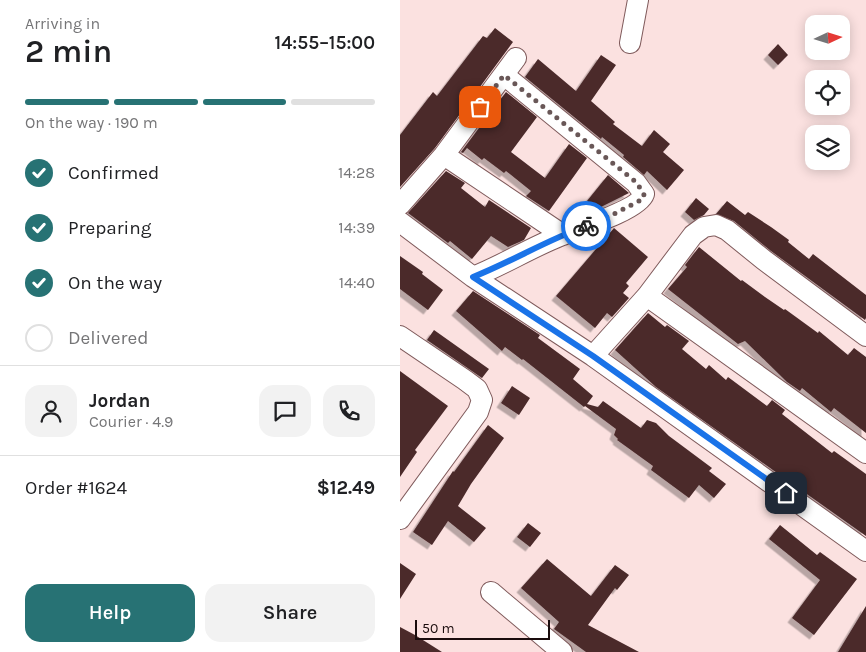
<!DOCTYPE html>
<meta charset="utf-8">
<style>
body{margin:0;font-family:Karla,sans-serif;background:#f2f2f2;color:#202124;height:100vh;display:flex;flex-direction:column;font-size:19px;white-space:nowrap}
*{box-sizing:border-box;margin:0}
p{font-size:16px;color:#757577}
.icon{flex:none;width:28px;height:28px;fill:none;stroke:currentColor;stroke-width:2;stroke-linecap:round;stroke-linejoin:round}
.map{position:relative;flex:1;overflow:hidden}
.drawer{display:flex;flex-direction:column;background:#fff;width:400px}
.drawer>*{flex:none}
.needle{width:32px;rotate:86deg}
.controls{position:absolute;left:405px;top:15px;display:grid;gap:10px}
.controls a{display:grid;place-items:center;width:45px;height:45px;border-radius:10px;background:#fff;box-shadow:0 2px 12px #0003;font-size:25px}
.scale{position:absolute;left:15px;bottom:12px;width:135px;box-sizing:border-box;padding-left:5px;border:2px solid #1a0c0d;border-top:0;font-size:14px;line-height:18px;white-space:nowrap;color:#1a0c0d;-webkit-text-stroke:4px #fbe1e0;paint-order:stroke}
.pin{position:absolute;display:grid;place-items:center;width:42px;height:42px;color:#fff;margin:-21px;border-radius:10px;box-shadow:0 2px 8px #0006}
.courier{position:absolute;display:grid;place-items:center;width:50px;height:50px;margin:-25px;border:4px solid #1a73e8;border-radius:50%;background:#fff;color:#222;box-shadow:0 1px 6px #0007}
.summary em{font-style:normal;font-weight:600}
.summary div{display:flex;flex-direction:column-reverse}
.summary{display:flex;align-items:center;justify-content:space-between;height:85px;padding:0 25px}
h1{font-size:32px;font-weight:600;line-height:38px}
.bar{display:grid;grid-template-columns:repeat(4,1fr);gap:8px 5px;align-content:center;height:60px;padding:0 25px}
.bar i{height:6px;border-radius:4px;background:#e0e0e0}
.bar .active{background:#277274}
.bar p{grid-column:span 4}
.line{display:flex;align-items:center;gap:12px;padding:0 25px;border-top:1px solid #e0e0e0}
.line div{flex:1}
.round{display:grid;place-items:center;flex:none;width:52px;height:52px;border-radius:15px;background:#f2f2f2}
ol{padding:0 25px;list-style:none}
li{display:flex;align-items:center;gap:15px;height:55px}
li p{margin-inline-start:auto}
li .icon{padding:5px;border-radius:50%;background:#277274;color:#fff;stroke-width:4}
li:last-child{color:#757577}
li i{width:28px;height:28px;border:2px solid #e0e0e0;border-radius:50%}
.cta{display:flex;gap:10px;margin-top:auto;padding:10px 25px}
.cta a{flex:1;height:58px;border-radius:15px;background:#277274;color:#fff;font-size:20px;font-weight:600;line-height:58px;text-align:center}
.cta a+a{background:#f2f2f2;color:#202124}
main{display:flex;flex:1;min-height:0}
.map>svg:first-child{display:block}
.building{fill:#4b2b2c;filter:url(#shadow)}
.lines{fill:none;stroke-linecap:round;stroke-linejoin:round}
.minor-casing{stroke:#7f5a5b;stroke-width:22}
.minor{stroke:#fff;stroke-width:20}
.done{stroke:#695757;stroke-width:5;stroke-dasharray:0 9}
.route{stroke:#1a73e8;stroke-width:6}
</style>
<main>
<section class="drawer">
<div class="summary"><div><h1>2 min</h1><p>Arriving in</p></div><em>14:55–15:00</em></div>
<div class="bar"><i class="active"></i><i class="active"></i><i class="active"></i><i></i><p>On the way · 190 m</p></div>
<ol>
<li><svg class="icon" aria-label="check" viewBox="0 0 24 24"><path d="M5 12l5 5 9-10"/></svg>Confirmed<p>14:28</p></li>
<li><svg class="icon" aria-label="check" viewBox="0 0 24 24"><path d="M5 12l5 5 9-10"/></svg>Preparing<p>14:39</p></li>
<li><svg class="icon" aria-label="check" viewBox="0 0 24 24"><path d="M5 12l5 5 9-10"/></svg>On the way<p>14:40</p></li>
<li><i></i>Delivered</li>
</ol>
<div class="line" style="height:90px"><a class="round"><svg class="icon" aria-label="person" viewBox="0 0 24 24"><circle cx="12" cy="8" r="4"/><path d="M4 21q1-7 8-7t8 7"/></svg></a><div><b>Jordan</b><p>Courier · 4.9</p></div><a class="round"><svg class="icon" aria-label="chat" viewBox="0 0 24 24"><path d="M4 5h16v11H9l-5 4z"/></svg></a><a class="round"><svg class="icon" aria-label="phone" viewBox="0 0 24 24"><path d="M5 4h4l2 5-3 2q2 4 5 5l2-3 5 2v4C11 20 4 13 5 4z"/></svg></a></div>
<div class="line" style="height:65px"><div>Order #1624</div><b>$12.49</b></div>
<div class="cta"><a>Help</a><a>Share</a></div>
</section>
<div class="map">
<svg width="466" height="652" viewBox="0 0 466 652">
<defs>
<filter id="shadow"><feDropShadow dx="-4.5" dy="4.5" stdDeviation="0" flood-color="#0004"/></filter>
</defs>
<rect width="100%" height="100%" fill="#fbe1e0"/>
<path class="building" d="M95,28l18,14 -78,106 -35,39v-52l33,-43 4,4 46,-60 4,2z
M378,44l10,11 -10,10 -10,-10z
M201,55l15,10 -25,36 24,21 -2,2 29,22 12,-16 16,14 -7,8 21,18 -17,20 -20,-19 -3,4 -21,-18 1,-2 -22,-18 -1,2 -76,-62 13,-18 38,32z
M106,92l31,25 -26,35 34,26 24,-34 18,14 -38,53 -23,-15 5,-5 -25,-20 -2,2 -20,-15 -2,2 -15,-12 -4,5 -2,-1z
M46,171l19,12 -4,5 24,19 4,-7 42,28 -7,12 -16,7 -17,-11 -19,23 -22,-18 -2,2 -40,-30z
M208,175l21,18 -32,16 -10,-8z
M296,198l13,11 -5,6 -10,5 -9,-8z
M327,201l18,14 3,-3 23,15 18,13 -1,2 21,17 4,-5 53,41v23l-1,2 -94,-69 -37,-30 -18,-7z
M214,228l34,29 -22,26 3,3 -6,7 6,5 -17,19 -5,-4 -12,15 -39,-32z
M299,247l42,34 1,-1 23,17 19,13 1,-1 33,24 1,-2 29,24 6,-7 12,9v76l-32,-25 -3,4 -29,-24 -2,3 -13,-9 -42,-41 -7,3 -70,-55 19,-22 -2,-2z
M0,256l23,16 -1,2 21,16 -15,20 -28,-21z
M73,291l67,44 -2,3 42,31 -7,10 20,17 -6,8 11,3 5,-6 38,27 6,-8 9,3 13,13 43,32 -3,3 17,13 -12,14 -15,-13 -10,13 -38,-28 2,-4 -36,-26 1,-1 -4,-4 2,-6 -31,-23 -1,1 -61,-48 -1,1 -17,-13 -3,4 -46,-40z
M248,313l17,14 2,-2 22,16 -7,8 24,20 3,-4 17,15 2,-3 39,29 5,-6 13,10 -3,4 50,39 2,-2 32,23v62l-210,-149 -41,-37z
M34,330l55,39 -7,9 -55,-38z
M0,371l48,35 -33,44 2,2 -17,25z
M112,386l18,12 -11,17 -18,-12z
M88,425l16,13 -33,46 -13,22 28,22 -12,14 -26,-21 -16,24 -19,-13 40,-61 1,1z
M128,523l13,10 -11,14 -13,-10z
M380,525l37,30 3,-3 37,27 -43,56 -22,-17 28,-38 -51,-41z
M147,559l44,37 24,-31 14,10 -12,15 -2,-2 -27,37 51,27h-53l-32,-23 5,-7 -38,-34z
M0,563l16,11 -16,25z
M466,606v46h-28z
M0,627l15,8 27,17h-42z"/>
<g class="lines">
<defs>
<path id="minor" d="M230,43l8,-43
M44,155l119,80
M0,205l44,-50 72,-97
M0,222l73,55 120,79 273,195
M73,277c30,-12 57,-29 87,-41 17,-7 79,-26 84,-42l-8,-11 -132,-108
M247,296l219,157
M0,336l65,44 12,9 5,11 -4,12 -78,107
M193,356l54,-60 46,-61 11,-8 12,-2 11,5 37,30 102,76
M91,592l71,60"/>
</defs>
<use href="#minor" class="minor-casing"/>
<use href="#minor" class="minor"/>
</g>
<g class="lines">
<path class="done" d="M80,107l24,-32 132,107 8,12 -1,5 -33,17 -24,10"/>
<path class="route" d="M186,226c-39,14 -75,36 -113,51l120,79 193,137"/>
</g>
</svg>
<div class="controls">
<a><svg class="needle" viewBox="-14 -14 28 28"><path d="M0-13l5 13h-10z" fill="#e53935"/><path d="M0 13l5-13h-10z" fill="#757577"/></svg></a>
<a><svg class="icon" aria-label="locate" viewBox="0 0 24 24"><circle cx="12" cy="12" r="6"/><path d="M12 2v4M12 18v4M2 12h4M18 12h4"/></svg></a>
<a><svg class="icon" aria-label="layers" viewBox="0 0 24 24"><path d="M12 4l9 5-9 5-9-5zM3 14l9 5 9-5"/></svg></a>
</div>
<div class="scale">50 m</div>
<div class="pin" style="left:80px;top:107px;background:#ea580c"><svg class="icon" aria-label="bag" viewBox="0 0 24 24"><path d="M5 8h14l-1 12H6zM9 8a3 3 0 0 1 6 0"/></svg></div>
<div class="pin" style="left:386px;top:493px;background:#1f2937"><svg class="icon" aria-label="home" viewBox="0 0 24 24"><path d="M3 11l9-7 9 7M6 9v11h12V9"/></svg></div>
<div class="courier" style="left:186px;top:226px"><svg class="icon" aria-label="bike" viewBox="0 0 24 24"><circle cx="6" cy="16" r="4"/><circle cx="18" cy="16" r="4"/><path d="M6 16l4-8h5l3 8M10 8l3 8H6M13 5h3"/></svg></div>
</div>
</main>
